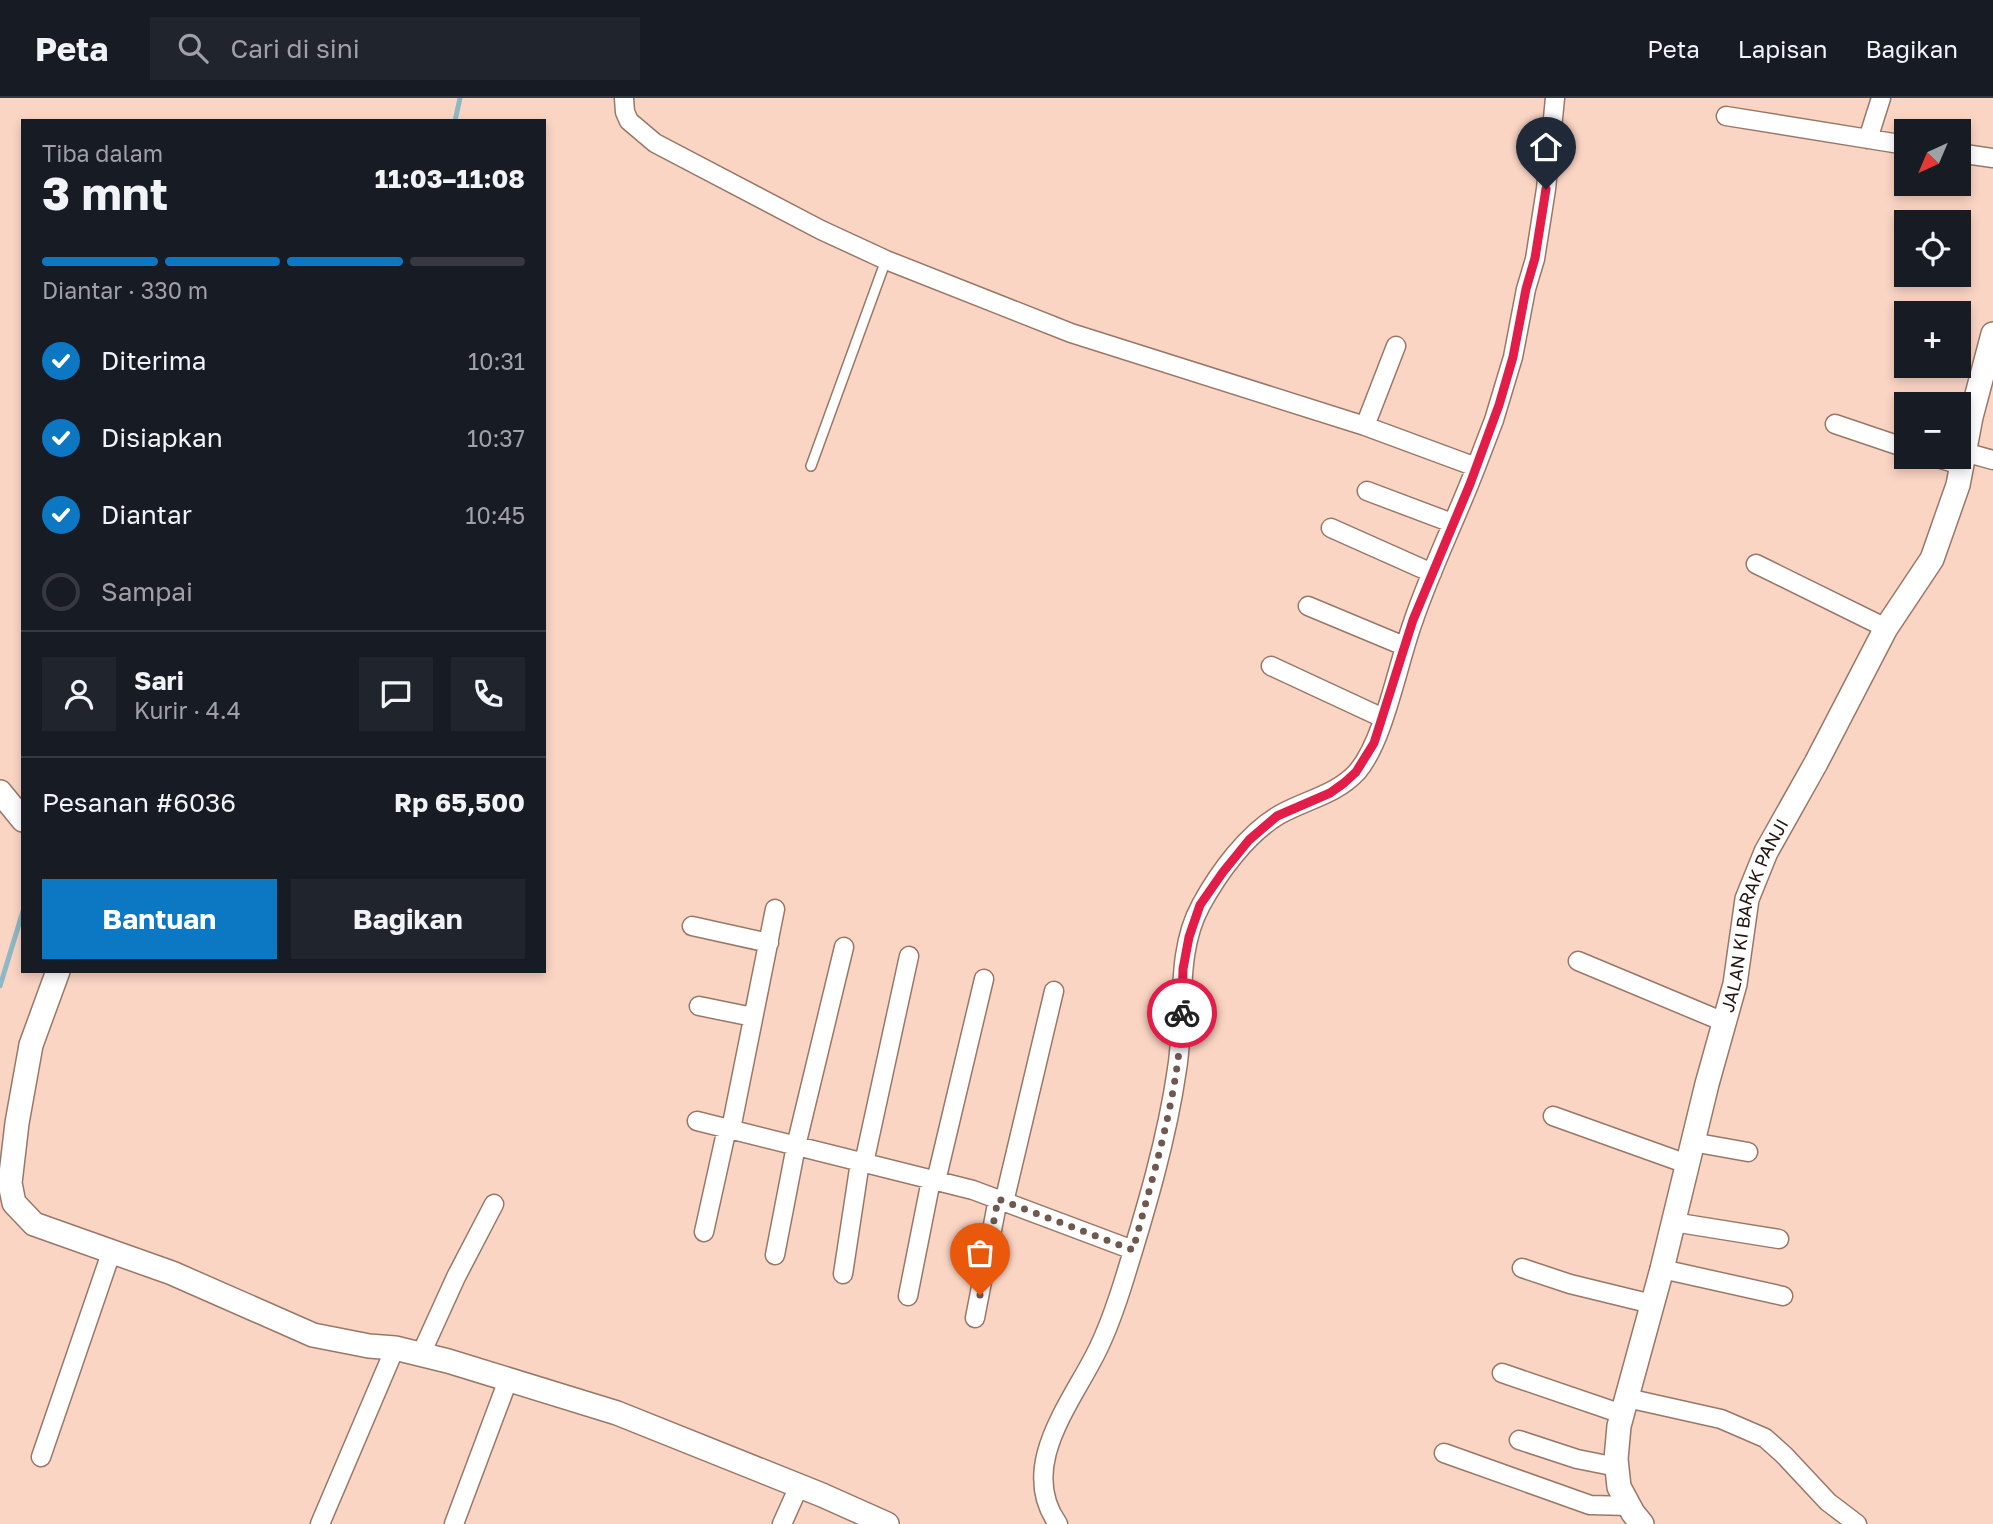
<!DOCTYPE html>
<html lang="id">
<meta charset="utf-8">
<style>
body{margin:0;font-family:"Golos Text",sans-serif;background:#20242c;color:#f1f3f6;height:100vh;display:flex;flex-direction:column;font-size:26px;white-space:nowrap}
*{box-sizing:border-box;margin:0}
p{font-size:23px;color:#9ea1a6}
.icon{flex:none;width:38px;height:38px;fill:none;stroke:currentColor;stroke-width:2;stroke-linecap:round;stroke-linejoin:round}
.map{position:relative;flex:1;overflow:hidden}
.sheet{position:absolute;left:21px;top:21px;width:525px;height:854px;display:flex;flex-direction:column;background:#171b24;border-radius:0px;box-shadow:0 4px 10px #0003}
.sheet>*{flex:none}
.needle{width:46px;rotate:224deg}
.controls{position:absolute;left:1894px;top:21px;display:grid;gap:14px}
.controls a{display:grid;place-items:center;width:77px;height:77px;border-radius:0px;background:#171b24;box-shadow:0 4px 10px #0003;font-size:35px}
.pin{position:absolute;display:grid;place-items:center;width:60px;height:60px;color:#fff;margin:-72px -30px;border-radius:50% 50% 50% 0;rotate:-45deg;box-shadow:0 0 7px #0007}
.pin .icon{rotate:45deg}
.courier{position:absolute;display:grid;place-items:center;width:70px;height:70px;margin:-35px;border:5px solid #e11d48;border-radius:50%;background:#fff;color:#222;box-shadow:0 2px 9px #0007}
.head em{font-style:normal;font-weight:700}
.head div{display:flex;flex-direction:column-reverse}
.head{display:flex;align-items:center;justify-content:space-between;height:119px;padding:0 21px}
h1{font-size:46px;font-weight:700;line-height:52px}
.bar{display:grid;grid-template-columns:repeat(4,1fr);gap:10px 7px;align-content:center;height:84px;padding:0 21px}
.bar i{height:9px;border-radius:5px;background:#363941}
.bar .on{background:#0c78c3}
.bar p{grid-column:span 4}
.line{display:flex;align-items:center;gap:18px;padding:0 21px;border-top:2px solid #363941}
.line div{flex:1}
.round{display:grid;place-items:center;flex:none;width:74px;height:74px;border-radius:0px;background:#20242c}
ol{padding:0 21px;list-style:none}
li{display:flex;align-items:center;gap:21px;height:77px}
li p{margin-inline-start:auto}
li .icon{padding:7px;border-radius:50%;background:#0c78c3;color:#fff;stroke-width:4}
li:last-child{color:#9ea1a6}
li i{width:38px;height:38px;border:4px solid #363941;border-radius:50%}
.button{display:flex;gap:14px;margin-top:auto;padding:14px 21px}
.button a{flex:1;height:80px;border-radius:0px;background:#0c78c3;color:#fff;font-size:28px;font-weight:700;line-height:80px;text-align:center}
.button a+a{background:#20242c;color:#f1f3f6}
header{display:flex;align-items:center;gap:42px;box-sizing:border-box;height:98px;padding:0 35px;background:#171b24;border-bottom:2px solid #363941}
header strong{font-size:33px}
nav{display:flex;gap:38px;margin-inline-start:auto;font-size:24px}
.search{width:490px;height:63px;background:#20242c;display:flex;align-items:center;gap:18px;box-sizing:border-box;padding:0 24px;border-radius:0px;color:#9ea1a6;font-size:26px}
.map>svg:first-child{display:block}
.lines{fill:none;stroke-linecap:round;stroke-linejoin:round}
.stream{stroke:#8eb8c4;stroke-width:5}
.service-casing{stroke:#997768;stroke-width:12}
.minor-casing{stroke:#997768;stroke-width:21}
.tertiary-casing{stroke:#997768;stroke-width:26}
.service{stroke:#fff;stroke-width:9}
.minor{stroke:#fff;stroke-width:18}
.tertiary{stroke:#fff;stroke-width:23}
.done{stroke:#6f594f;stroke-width:7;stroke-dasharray:0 12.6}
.route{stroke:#e11d48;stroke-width:9}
.labels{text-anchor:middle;stroke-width:5;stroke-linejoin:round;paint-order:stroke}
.street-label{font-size:18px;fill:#231610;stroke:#fff}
</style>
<header>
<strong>Peta</strong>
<div class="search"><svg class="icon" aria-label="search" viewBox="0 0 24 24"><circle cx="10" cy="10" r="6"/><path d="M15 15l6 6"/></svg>Cari di sini</div>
<nav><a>Peta</a><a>Lapisan</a><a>Bagikan</a></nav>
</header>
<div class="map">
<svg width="1993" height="1426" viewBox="0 0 1993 1426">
<rect width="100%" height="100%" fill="#fbd5c4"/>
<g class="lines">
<path class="stream" d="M455,23l5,-23
M0,888l23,-75"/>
<defs>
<path id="service" d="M811,368l75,-206"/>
<path id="minor" d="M624,0l1,14 4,9 26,22 166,87 65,30 185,73 294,93 111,41c-20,52 -45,102 -63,155 -15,41 -29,119 -56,150 -21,23 -52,28 -78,43 -32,19 -60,57 -78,90 -27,49 -15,110 -24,164 -10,70 -31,140 -52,208 -8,26 -17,53 -30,78 -26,51 -77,113 -37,169
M1726,18l180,29
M1868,41l13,-41
M1958,55l35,5
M1835,326l71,24
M1365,328l31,-80
M1964,354l29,8
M1934,359l27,8
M1476,369l18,-47 19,-63 13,-68 9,-30 11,-70 9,-91
M1367,393l85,32
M1331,430l101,45
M1756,466l130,64
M1308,508l96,40
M1271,568l112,52
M692,828l77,17
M1578,863l146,61
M699,908l54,11
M1553,1018l134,48
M697,1023l276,69 160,60
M731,1031l44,-220
M1692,1044l56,10
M864,1065l45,-207
M936,1083l48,-202
M1004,1104l50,-211
M1673,1124l106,17
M704,1134l23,-104
M775,1157l21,-109 48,-199
M1522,1170l48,16 82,20
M1662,1171l121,27
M843,1176l17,-112
M908,1198l23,-116
M975,1220l23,-119
M421,1256l35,-77 38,-73
M1502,1275l120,41
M1627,1300l94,21 44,19 19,17 44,47 29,22
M1519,1342l58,19 40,8
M1444,1355l146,52 39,1
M41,1359l70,-204
M320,1426l75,-176
M454,1426l54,-144
M782,1426l17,-38"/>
<g id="tertiary">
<path d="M0,694l23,28"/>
<path d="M58,873l-27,74 -14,78 -7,60 4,20 20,21 138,49 141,62 56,11 26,2 53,13 169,52 205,82 65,29"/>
<path id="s1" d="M1642,1426l-9,-11 -14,-26 -3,-28 3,-33 43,-157 45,-185 28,-100 12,-85 19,-47 50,-89 70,-135 46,-69 26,-74 13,-68 22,-83"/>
</g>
</defs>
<use href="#service" class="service-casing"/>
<use href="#minor" class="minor-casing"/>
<use href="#tertiary" class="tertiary-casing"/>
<use href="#service" class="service"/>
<use href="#minor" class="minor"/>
<use href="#tertiary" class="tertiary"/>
</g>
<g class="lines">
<path class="done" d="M980,1197l18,-96 135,51c21,-79 46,-156 49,-237"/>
<path class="route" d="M1182,915l1,-44 6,-32 11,-32 23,-33 26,-32 28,-24 53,-23 14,-10 12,-11 18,-29 39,-123 57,-136 29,-79 14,-48 13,-68 9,-31 11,-69"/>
</g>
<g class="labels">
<g class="street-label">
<text dy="6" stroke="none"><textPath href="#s1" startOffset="634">JALAN KI BARAK PANJI</textPath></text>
</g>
</g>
</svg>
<div class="controls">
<a><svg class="needle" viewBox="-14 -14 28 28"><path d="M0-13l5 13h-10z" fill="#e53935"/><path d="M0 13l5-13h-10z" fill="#9ea1a6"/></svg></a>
<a><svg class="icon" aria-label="locate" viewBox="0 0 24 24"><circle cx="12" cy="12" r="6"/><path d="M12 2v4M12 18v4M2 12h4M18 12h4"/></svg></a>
<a>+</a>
<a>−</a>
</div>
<div class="pin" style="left:980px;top:1197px;background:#ea580c"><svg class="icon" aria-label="bag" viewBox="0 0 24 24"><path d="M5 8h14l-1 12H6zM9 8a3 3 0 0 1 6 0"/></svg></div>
<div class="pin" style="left:1546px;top:91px;background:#1f2937"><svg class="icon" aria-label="home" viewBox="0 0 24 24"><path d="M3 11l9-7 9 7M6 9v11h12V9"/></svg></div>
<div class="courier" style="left:1182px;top:915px"><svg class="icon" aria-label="bike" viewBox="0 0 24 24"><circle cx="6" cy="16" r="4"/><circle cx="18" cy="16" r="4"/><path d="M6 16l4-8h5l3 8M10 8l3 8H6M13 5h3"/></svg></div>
<section class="sheet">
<div class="head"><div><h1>3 mnt</h1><p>Tiba dalam</p></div><em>11:03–11:08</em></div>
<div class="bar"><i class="on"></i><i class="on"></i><i class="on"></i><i></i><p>Diantar · 330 m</p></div>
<ol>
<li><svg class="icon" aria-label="check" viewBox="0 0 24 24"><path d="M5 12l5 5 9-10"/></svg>Diterima<p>10:31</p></li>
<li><svg class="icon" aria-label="check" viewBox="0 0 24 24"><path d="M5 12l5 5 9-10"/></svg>Disiapkan<p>10:37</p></li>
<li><svg class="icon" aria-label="check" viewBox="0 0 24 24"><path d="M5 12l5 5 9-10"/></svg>Diantar<p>10:45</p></li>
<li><i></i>Sampai</li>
</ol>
<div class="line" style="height:126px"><a class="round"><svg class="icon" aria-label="person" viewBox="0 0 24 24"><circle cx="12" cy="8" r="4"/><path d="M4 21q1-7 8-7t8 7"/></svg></a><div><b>Sari</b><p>Kurir · 4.4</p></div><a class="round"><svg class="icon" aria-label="chat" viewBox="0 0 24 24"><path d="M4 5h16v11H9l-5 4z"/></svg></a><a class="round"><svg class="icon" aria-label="phone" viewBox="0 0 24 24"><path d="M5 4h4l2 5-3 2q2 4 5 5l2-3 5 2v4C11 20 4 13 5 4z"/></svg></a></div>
<div class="line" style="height:91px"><div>Pesanan #6036</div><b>Rp 65,500</b></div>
<div class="button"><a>Bantuan</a><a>Bagikan</a></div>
</section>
</div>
